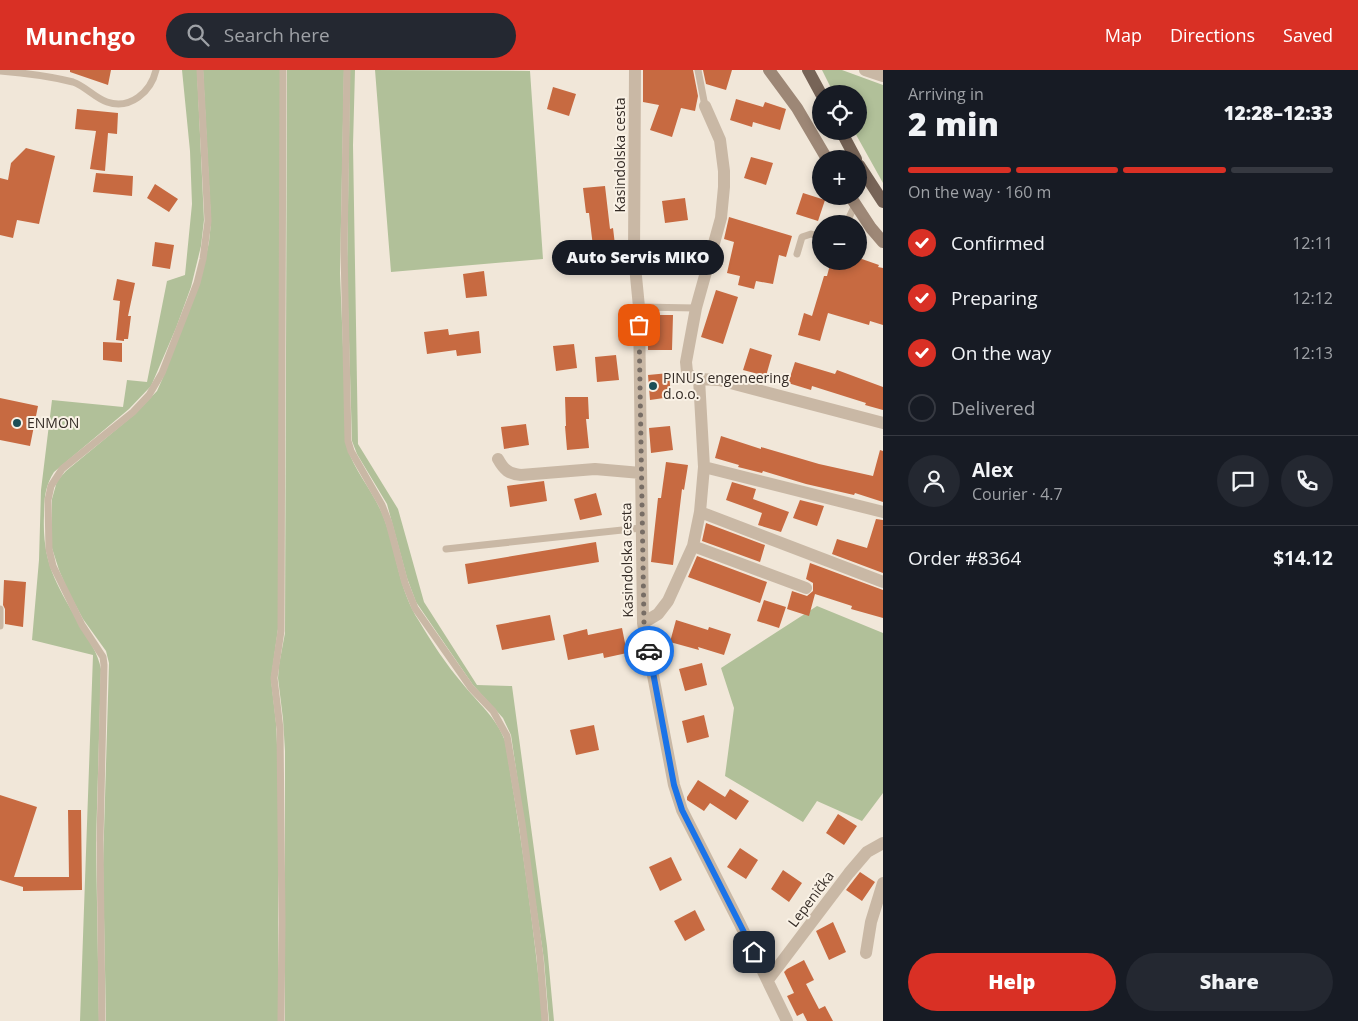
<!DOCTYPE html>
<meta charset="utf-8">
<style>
body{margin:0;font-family:"Open Sans",sans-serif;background:#242831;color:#f1f3f6;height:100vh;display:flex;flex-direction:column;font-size:19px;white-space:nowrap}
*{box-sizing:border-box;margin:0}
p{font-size:16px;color:#9ea1a6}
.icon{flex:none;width:28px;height:28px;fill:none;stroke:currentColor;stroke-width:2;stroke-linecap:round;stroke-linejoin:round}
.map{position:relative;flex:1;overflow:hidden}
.details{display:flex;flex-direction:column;background:#171b24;width:475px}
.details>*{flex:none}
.controls{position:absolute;left:812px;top:15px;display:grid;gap:10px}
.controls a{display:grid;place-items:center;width:55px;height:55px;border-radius:50%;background:#171b24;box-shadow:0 2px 8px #0003;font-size:25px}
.pin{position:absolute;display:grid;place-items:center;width:42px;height:42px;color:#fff;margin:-21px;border-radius:10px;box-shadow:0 2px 8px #0006}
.courier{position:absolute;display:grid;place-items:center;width:50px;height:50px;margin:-25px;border:4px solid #1a73e8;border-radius:50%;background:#fff;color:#222;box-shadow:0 1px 6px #0007}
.bubble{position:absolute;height:35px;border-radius:18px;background:#171b24;box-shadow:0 2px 8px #0003;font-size:16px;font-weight:800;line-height:35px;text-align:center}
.head em{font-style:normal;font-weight:800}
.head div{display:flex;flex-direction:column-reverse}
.head{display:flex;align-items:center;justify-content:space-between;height:85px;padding:0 25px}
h1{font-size:32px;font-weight:800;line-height:38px}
.bar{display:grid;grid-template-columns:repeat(4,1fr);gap:8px 5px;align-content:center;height:60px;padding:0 25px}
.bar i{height:6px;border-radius:4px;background:#363941}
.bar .active{background:#d93025}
.bar p{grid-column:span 4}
.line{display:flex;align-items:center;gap:12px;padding:0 25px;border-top:1px solid #363941}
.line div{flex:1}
.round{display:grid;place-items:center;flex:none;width:52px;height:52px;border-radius:26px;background:#242831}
ol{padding:0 25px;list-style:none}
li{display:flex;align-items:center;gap:15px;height:55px}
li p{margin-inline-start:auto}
li .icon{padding:5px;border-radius:50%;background:#d93025;color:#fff;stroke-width:4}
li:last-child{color:#9ea1a6}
li i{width:28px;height:28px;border:2px solid #363941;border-radius:50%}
.button{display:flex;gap:10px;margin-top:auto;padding:10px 25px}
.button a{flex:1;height:58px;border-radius:30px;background:#d93025;color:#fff;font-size:20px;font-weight:800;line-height:58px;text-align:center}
.button a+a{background:#242831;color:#f1f3f6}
header{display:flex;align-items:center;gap:30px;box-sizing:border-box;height:70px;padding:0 25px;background:#d93025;color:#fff}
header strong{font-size:24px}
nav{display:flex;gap:28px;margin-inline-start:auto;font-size:18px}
.search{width:350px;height:45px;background:#242831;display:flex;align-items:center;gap:12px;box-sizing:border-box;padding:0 18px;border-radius:28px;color:#9ea1a6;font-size:19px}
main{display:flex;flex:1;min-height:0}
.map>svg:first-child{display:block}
.green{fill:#b1c099}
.building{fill:#c76a41}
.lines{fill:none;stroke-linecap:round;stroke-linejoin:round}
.service{stroke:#c9b8a5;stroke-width:7}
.minor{stroke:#c9b8a5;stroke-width:12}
.secondary{stroke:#9d8776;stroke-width:12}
.primary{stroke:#776457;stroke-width:12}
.done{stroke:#776d65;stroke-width:5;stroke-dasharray:0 9}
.route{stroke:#1a73e8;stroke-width:6}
.poi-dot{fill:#1c4f57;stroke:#f9f1e5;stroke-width:2}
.labels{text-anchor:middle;stroke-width:4;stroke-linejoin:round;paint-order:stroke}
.street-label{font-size:14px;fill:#352c26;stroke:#f9f1e5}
.poi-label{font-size:14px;fill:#352c26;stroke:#f9f1e5;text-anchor:start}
</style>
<header>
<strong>Munchgo</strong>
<div class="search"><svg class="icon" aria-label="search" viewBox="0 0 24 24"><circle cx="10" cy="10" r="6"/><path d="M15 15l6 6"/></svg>Search here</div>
<nav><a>Map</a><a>Directions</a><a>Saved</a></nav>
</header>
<main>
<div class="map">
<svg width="883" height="951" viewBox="0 0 883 951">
<rect width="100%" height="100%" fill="#f1e7d9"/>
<path class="green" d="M182,0h15l7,150 -3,26 -10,41 -15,41 -25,58 -22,23 -75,63c-9,14 -10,27 -10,44 -2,49 14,70 37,111 8,14 17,26 20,42l-5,174 3,178h-19l13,-366 -61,-15 7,-80 2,-70 11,-90 71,7 4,-27 20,2 20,-101 18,-6 7,-71 -2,-53z
M203,0h78l-3,559 -7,50 5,44 2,43v255h-172l-3,-156 6,-202 -3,-12 -23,-32 -15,-28 -9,-21 -8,-25 1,-46 5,-18 9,-10 69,-57 22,-23 8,-18 37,-99 7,-32 2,-20z
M287,0h57l-4,203 7,174c8,26 29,47 38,74 12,34 14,69 34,100 13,22 27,43 43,62 15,19 35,35 43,58 16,93 29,186 38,280h-258v-270l-2,-32 -5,-41 1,-13 6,-32z
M350,0h5l-2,75 5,299 40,65 26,93 53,83 35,1 35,260 7,75h-5l-5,-61 -33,-225 -8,-17 -30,-33 -57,-83 -9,-24 -20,-74 -30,-50 -5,-13 -5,-168z
M375,0l155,1 13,188 -152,13z
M822,0h20l41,15v98l-29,-52h5v-37h-25z
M817,536l66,27v160l-21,28 -45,-20 -14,21 -78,-46 9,-68 -13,-40z"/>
<path class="building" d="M70,0h41l-3,15 -38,-13z
M643,0h50l5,26 -3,15 -14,-3 -9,29 -22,-7 9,-25 -16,-3z
M703,0h29l-6,20 -20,-6z
M553,17l23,7 -7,22 -22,-7z
M736,29l27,8 2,-5 21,7 -6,21 -27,-8 -1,5 -22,-7z
M77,39l41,4 -1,21 -9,-1 -3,38 -15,-2 6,-38 -21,-2z
M26,78l29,8 -16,68 -22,-4 -4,18 -13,-3v-57l8,2 3,-17z
M751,87l22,6 -7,22 -22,-7z
M96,103l37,3 -1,20 -39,-4z
M155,114l23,15 -9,13 -22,-14z
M605,116l5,43 3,-1 3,25 -22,2 -5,-42h-3l-3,-25z
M803,123l22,7 -7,21 -22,-7z
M685,128l3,22 -23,3 -3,-22z
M729,147l63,19 -6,21 -7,-2 -6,29 -17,-3 -2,8 -16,-4 2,-9 -13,-3 7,-31 -10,-3z
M155,172l19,3 -4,24 -18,-3z
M859,188l20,7 -1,2 5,1v57l-13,-4 -1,4 -41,-12 -8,28 -22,-6 6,-22 8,3 12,-40h3l4,-15h28z
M484,201l3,25 -21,2 -3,-24z
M117,209l18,4 -7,33h3l-3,23h-4v2l-8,-1 4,-39 -7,-1z
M716,220l22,7 -15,47 -22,-7z
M648,245h25l-1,35h-24z
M448,259l1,6 30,-4 2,22 -24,3 -1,-6 -29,4 -3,-22z
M103,272l19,1v19l-19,-2z
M574,274l3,24 -21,3 -3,-25z
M750,278l22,7 -6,21 -23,-6z
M616,285l3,25 -22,2 -2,-25z
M795,292l40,12 2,-4 46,17v23l-18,-5 1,-2 -54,-17 -1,4 -23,-7z
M669,303l2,24 -21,3 -2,-25z
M565,327h23l1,22h-3l3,29 -22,2 -2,-24h1z
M0,328l38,8 -8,40 -30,-6z
M526,354l3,21 -25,4 -3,-22z
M670,356l3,24 -22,3 -2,-25z
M721,366l40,13v-2l58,17 54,12 7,-26 3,1v51l-28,-9 -1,2 -48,-11 -43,-13 -1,2 -24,-6 1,-2 -24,-7z
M666,392l22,3 -4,25 -2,-1 -9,76 -22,-3 7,-64h3z
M544,411l3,20 -37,6 -3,-21z
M732,412l24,7 -3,10 36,13 -8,20 -23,-7 4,-12 -36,-13z
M596,423l6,22 -22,5 -6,-21z
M800,430l24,6 -7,20 -24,-8z
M876,449l7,1v53l-51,-19 5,-15 30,9z
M706,453l59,22 -5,17 -58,-21z
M596,472l3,20 -131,22 -3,-20z
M697,486l70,26 -7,21 -72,-26z
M810,493l73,27v28l-32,-9 1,-3 -37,-12 -6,22 -22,-7 5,-18 15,5 6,-5v-8l-7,-4z
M4,510l22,2 -3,45 -18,-3v-15l-2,-4z
M764,530l22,7 -7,21 -22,-7z
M550,545l5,25 -53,10 -6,-25z
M676,550l32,10 1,-3 22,7 -7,21 -26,-8 1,3 -29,-8z
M622,558l5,25 -23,5 -1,-5 -35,7 -5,-25 24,-6 1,6z
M702,593l5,22 -22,6 -6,-22z
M704,645l5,22 -22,6 -5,-22z
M594,655l5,25 -23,5 -6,-25z
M698,710l27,17 5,-8 19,12 -13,19 -26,-17 -6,8 -17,-11v-3z
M0,725l37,12 -23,70h55l-1,-67h13l1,80 -59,1v-4l-23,-7z
M838,744l19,12 -13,19 -18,-12z
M740,778l18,12 -12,19 -19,-12z
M671,787l11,23 -22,11 -11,-24z
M783,800l19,13 -13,19 -18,-13z
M860,802l15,10 -13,19 -16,-11z
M695,840l10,20 -20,11 -11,-20z
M833,852l13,30 -17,8 -13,-29z
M804,890l10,20 -8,4 13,25 6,-3 8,15h-26l-4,-8 -6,3 -10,-20 7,-3 -10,-21 3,-3z"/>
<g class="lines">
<path class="service" d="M347,0l-3,179 4,192 3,10 31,54 7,18 16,60 10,25 56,80 22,23 14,25 15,87 18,134 5,64
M698,0l7,36
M0,1c25,2 49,5 73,11 12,4 22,16 34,20 23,8 44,-10 49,-32
M846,154l9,-19
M797,184l5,-17 9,-3 10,3
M639,237l57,1
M446,479l195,-21
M0,539v17
M102,951l-2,-181 4,-175 -1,-8 -21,-32 -29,-59 -4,-17 -1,-49 3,-14 11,-17 71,-57 16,-17 13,-22 35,-90 6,-24 5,-38 -8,-151
M281,951l1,-99 -2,-193 -6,-51 7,-47 2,-561"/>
<path class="minor" d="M635,0l-1,186 5,51 4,316 31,162 8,25 58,114 47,97
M865,0l18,6
M699,309l20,1 164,43
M498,389c6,11 11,15 23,16l74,-6 46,4
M704,397l179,45
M700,442l183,70
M693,476l113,42
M643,553l15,-9 10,-13 25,-55 7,-34 4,-45 -5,-88 -7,-1 -5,-6 -1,-10 10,-54 25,-90 3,-31v-16l-4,-31 -15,-34
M866,883l5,-31 12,-39
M768,910l81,-107 18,-21 16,-9"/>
<path class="secondary" d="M769,0l28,38 30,51
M850,126l21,32 12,14"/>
<path class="primary" d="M808,0l13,24
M841,61l15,28
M859,95l24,37"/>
</g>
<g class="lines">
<path class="done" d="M639,255l5,298 5,28"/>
<path class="route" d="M649,581l25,134 8,25 72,142"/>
</g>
<g class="poi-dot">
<circle cx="653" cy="316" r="5"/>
<circle cx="17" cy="353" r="5"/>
</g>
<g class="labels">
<g class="street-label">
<text transform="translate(620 85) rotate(-90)" y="5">Kasindolska cesta</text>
<text transform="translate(627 490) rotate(-91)" y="5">Kasindolska cesta</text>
<text transform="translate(811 829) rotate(-53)" y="5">Lepenička</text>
</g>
<g class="poi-label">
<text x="663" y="313">PINUS engeneering<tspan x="663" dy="16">d.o.o.</tspan></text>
<text x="27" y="358">ENMON</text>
</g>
</g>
</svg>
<div class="controls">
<a><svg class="icon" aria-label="locate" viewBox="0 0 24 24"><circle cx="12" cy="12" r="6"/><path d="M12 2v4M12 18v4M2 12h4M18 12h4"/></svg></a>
<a>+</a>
<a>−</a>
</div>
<div class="pin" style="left:639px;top:255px;background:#ea580c"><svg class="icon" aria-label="bag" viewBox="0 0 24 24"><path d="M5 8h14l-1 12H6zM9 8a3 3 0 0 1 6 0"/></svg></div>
<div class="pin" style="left:754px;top:882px;background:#1f2937"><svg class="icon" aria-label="home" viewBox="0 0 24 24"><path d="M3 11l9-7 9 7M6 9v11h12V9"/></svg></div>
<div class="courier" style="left:649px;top:581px"><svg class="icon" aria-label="car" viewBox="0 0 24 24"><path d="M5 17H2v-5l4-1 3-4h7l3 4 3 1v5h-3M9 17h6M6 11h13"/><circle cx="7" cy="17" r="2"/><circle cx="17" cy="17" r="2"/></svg></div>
<div class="bubble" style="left:552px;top:170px;width:172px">Auto Servis MIKO</div>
</div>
<section class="details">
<div class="head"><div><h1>2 min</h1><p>Arriving in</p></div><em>12:28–12:33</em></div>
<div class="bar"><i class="active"></i><i class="active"></i><i class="active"></i><i></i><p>On the way · 160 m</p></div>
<ol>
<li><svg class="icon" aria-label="check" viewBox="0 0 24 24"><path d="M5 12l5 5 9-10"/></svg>Confirmed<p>12:11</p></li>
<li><svg class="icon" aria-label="check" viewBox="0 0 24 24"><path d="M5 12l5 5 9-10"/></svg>Preparing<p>12:12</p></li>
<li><svg class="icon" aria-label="check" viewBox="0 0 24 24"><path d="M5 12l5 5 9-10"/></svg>On the way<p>12:13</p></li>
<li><i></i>Delivered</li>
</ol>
<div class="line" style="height:90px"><a class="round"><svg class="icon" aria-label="person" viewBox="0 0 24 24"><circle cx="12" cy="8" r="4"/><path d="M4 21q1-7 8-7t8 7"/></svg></a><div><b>Alex</b><p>Courier · 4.7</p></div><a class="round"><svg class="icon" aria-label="chat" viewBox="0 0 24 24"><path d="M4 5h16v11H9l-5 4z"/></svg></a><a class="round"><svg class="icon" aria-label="phone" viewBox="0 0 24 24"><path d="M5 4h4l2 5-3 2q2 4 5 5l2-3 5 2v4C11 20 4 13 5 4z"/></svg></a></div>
<div class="line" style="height:65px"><div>Order #8364</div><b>$14.12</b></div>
<div class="button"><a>Help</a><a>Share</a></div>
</section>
</main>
